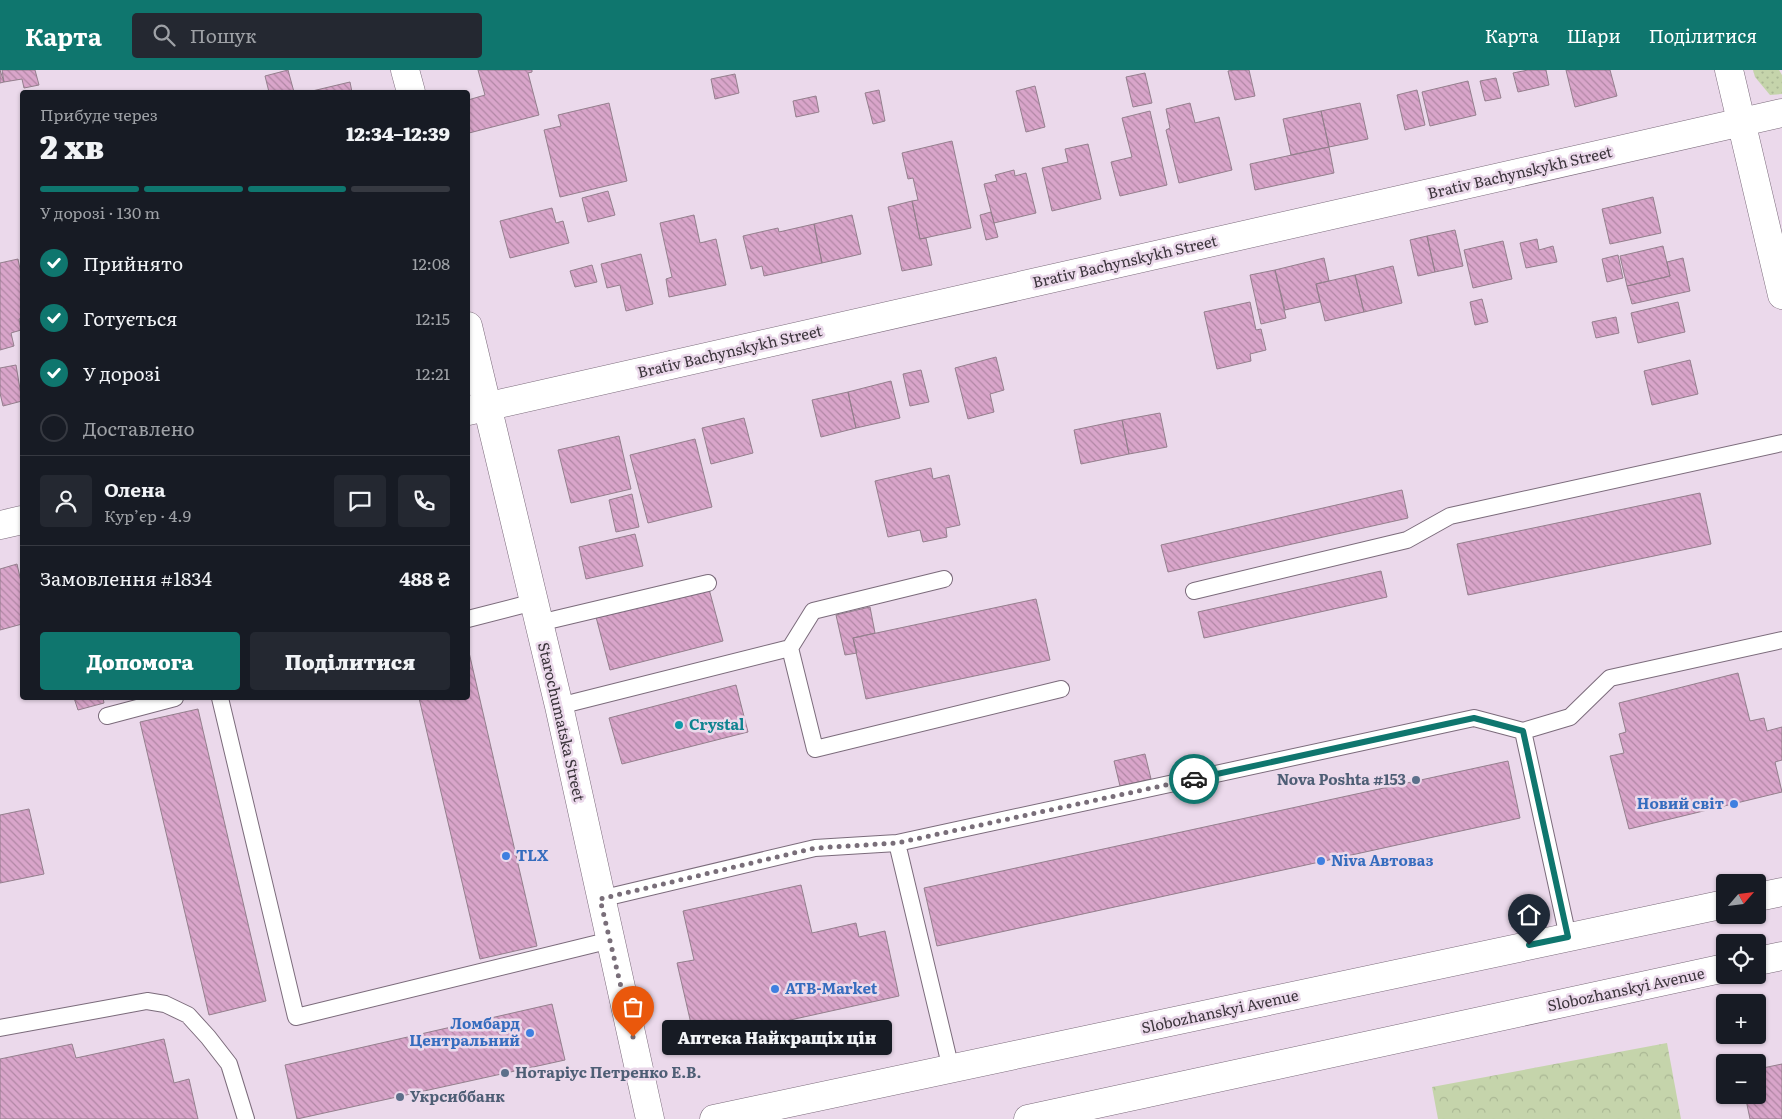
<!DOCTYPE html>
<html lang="uk">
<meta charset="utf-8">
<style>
body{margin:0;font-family:Literata,serif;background:#242831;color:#f1f3f6;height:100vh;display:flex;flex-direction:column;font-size:19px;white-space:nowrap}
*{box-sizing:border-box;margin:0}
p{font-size:16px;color:#9ea1a6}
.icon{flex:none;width:28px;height:28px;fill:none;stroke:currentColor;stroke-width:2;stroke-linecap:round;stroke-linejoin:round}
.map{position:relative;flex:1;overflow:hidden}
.panel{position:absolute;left:20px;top:20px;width:450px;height:610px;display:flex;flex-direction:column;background:#171b24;border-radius:5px;box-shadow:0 1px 4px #0004}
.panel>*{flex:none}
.needle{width:32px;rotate:62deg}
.tools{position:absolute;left:1716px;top:804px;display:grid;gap:10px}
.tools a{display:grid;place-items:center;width:50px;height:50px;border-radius:5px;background:#171b24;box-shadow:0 1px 4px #0004;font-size:25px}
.pin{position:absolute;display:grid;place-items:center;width:42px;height:42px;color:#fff;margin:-51px -21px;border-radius:50% 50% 50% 0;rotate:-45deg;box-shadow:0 0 5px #0007}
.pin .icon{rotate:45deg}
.courier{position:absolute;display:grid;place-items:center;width:50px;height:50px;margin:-25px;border:4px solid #0f766e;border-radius:50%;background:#fff;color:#222;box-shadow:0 1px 6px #0007}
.bubble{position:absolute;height:35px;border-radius:5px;background:#171b24;box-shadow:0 1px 4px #0004;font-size:16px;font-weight:800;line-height:35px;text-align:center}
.headline em{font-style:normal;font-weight:800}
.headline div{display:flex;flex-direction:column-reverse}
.headline{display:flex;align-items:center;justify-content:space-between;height:85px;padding:0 20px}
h1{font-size:32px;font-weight:800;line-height:38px}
.bar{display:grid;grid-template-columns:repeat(4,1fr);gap:8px 5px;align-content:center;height:60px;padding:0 20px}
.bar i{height:6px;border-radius:4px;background:#363941}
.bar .active{background:#0f766e}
.bar p{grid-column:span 4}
.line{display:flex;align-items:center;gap:12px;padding:0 20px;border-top:1px solid #363941}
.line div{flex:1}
.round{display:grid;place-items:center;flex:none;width:52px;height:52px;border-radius:5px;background:#242831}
ol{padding:0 20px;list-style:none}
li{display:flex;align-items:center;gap:15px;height:55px}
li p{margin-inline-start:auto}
li .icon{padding:5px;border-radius:50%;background:#0f766e;color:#fff;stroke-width:4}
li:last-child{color:#9ea1a6}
li i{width:28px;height:28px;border:2px solid #363941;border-radius:50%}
.cta{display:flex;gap:10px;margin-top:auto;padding:10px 20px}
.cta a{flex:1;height:58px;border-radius:5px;background:#0f766e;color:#fff;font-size:20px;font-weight:800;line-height:58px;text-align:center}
.cta a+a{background:#242831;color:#f1f3f6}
header{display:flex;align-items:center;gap:30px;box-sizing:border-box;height:70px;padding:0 25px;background:#0f766e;color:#fff}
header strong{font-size:24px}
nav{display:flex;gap:28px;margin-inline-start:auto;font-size:18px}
.search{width:350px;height:45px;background:#242831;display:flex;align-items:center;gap:12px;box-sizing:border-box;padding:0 18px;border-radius:5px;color:#9ea1a6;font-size:19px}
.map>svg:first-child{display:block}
.grass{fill:url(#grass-dots)}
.forest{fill:url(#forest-crowns)}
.building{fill:url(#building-back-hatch);stroke:#947f8d}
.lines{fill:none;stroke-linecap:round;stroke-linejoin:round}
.lane-casing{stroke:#7b6b7b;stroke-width:18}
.street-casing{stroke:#7b6b7b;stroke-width:29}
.secondary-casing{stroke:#7b6b7b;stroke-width:29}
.primary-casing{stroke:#7b6b7b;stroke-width:29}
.lane{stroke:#fff;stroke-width:16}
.street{stroke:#fff;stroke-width:28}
.secondary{stroke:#fff;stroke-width:28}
.primary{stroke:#fff;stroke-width:28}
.done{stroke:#796e79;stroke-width:5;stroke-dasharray:0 9}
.route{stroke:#0f766e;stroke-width:6}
.culture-dot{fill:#0f9aa8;stroke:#ebd9eb;stroke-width:2}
.service-dot{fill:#5c6f8a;stroke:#ebd9eb;stroke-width:2}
.shop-dot{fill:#3f7fe0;stroke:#ebd9eb;stroke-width:2}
.labels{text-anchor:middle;stroke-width:5;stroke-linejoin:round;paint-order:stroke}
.street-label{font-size:15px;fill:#3b343b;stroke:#ebd9eb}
.culture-label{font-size:15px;font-weight:bold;fill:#0d838f;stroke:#ebd9eb;text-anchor:start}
.service-label{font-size:15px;font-weight:bold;fill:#4e5e75;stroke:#ebd9eb;text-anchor:start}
.shop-label{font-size:15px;font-weight:bold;fill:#366cbe;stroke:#ebd9eb;text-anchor:start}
</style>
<header>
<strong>Карта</strong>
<div class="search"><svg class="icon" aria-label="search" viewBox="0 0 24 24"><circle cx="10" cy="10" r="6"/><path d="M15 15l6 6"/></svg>Пошук</div>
<nav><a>Карта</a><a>Шари</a><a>Поділитися</a></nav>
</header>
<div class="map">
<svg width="1782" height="1049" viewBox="0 0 1782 1049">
<defs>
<pattern id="grass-dots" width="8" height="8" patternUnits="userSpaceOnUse" patternTransform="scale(1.25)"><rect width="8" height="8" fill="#c5d4ab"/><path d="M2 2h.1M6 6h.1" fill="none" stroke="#aab794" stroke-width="1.8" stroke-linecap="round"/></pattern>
<pattern id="forest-crowns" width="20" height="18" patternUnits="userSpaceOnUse" patternTransform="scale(1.25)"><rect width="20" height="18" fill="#c5d4ab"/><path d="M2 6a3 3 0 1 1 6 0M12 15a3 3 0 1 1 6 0" fill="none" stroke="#aab794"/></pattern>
<pattern id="building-back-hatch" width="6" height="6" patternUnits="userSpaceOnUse" patternTransform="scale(1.25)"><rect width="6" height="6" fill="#d9a5ca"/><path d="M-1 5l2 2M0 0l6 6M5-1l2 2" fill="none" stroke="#b187a5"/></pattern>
</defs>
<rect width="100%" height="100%" fill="#ebd9eb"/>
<path class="grass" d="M1753,0h26l3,5v19l-12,1 -15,-18z"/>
<path class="forest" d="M1667,973l14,76h-243l-6,-32z"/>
<path class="building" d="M0,0l4,12 -4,1z
M2,0h33l4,15 -15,3 -2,-9 -18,3z
M288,0l6,22h-25l-4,-16z
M478,0h54v2l-4,1 11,42 -70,18 -1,-33 17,-5z
M1234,0h15l6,26 -20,4 -7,-29z
M1528,0h18l3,15 -31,7 -5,-19z
M1566,0h44l7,26 -42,11z
M1145,3l7,30 -19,4 -7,-30z
M735,4l4,19 -24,6 -4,-20z
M1496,8l5,20 -16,3 -5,-20z
M1468,11l8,34 -46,11 -8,-34z
M350,12l2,10h-44z
M1035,16l10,41 -19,5 -10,-41z
M879,20l6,31 -12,3 -8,-31z
M1417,20l8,35 -20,5 -8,-35z
M816,26l3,16 -23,5 -3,-16z
M609,33l18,78 -67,16 -16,-67 17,-4 -3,-11z
M1190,33l5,20 24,-6 13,53 -53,13 -13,-53 4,-2 -4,-19z
M1360,33l8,36 -39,8 -8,-36z
M1150,41l17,74 -47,11 -9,-34 21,-5 -10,-39z
M1321,41l8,36 -38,8 -8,-36z
M952,71l19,87 -51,11 -8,-38 6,-1 -5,-22 -5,1 -6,-26z
M1088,74l13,55 -49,12 -10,-43 26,-6 -3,-13z
M1329,77l5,26 -79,17 -5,-26z
M1014,100l1,6 11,-3 10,40 -42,10 -10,-39 13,-3 -2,-6z
M608,121l7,24 -27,7 -6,-24z
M1653,127l8,36 -51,11 -8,-35z
M912,131l8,38 6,-1 6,27 -30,6 -14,-64z
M552,138l4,15 7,-2 6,22 -59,15 -10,-37z
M991,142l7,25 -12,3 -6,-25z
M694,145l6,28 16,-4 10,46 -57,12 -3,-18 6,-2 -12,-54z
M852,145l9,39 -39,9 -8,-39z
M814,154l8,39 -58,13 -2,-10 -11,3 -8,-33 35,-8 1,4z
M1455,160l8,36 -28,6 -8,-36z
M1427,166l8,36 -17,4 -8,-36z
M1537,169l2,11 14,-4 4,16 -31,6 -6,-25z
M1503,171l9,38 -39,9 -9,-38z
M1663,176l7,30 -43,10 -7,-30z
M641,184l12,50 -27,7 -6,-26 -13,3 -6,-24z
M1618,185l5,23 -16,4 -5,-23z
M1324,188l5,23 -13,3 4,18 -35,8 -10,-40z
M1683,188l7,33 -58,13 -5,-18 43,-10 -3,-14z
M18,189l4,20v39l-3,1 2,11 -10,3 3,13 -14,4v-87z
M592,195l5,17 -22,5 -5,-16z
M1393,196l9,37 -38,9 -9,-37z
M1275,200l11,48 -25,6 -11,-49z
M1355,205l9,37 -39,9 -9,-37z
M1482,229l6,23 -13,3 -5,-23z
M1250,232l6,28 5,-1 5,21 -16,4 1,7 -34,8 -13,-57z
M1678,232l7,30 -47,11 -7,-30z
M1616,247l3,16 -23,5 -4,-16z
M996,287l8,33 -14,4 4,18 -26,7 -13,-51z
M1690,290l8,34 -46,11 -8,-34z
M16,295l6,36 -19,5 -3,-13v-25z
M921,300l8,32 -19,4 -7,-32z
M891,311l9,37 -44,10 -8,-36z
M848,322l8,36 -35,9 -9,-37z
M1160,343l7,34 -38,7 -7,-34z
M744,348l9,35 -42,11 -9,-36z
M1122,350l7,34 -48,10 -7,-34z
M619,366l12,53 -60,14 -13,-53z
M695,369l17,68 -64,16 -18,-68z
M931,398l2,11 16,-4 11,50 -14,3 1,9 -24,5 -3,-12 -32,7 -13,-56z
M1402,420l6,28 -240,54 -7,-27z
M1700,423l11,51 -243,51 -11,-51z
M632,424l7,33 -23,5 -7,-32z
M635,464l8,32 -57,13 -7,-32z
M17,494l5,22v38l-22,6v-61z
M1381,501l6,26 -183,41 -6,-26z
M709,519l14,52 -113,29 -14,-53z
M1036,529l14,61 -184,39 -13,-61z
M870,537l5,26 -22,5 4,15 -12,2 -9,-40z
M468,578l69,298 -57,13 -61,-261h49z
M1738,603l12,48 14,-3 3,13 15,-4v33l-7,2 7,30 -153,37 -19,-73 14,-3 -5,-19 7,-2 -7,-29z
M736,615l12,47 -126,32 -13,-46z
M74,628h29l1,5 -26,7z
M198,639l68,292 -57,14 -69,-293z
M1145,684l6,25 -31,7 -6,-25z
M1508,691l12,57 -583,128 -13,-58z
M29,739l15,65 -44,9v-68z
M801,815l11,48 44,-10 3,14 26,-6 14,65 -204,45 -18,-78 17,-3 -11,-49z
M552,934l13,56 -268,59 -12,-54z
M164,969l10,44 15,-4 9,40h-198v-60l72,-15 4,14z
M1782,994v55h-32l-5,-24h13v-26z"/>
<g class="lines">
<defs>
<path id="lane" d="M1194,521l213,-51 43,-24 332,-73
M468,549l66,-17
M539,553l169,-40
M790,578l25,101 246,-60
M220,628l76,319 315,-77
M559,636l231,-58 23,-37 131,-32
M107,646l68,-18
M1523,661l45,206
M897,773l54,226
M600,829l215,-51 82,-5 577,-125 49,13 47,-14 40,-39 172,-38
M0,958l147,-27 18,3 23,11 20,22 21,27 17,55"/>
<path id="street" d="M468,341l1314,-298
M0,455l22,-5"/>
<path id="secondary" d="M405,0l6,22
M1729,0l53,225
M468,256l91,380 91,413"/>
<path id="primary" d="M1758,827l24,-5
M1758,891l24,-5
M714,1049l1011,-215
M1028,1049l697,-151"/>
</defs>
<use href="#lane" class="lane-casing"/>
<use href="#street" class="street-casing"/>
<use href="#secondary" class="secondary-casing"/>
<use href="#primary" class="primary-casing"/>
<use href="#lane" class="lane"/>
<use href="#street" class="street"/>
<use href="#secondary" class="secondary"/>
<use href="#primary" class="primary"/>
</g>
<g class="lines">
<path class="done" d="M633,967l-33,-138 215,-51 82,-5 297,-64"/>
<path class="route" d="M1194,709l280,-61 49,13 45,206 -39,8"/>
</g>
<circle class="culture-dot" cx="679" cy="655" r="5"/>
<g class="service-dot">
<circle cx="1416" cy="710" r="5"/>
<circle cx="505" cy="1003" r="5"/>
<circle cx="400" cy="1027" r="5"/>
</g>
<g class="shop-dot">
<circle cx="1734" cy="734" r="5"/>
<circle cx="506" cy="786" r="5"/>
<circle cx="1321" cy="791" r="5"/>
<circle cx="775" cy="919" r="5"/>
<circle cx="530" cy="963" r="5"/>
</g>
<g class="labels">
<g class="street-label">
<text transform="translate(1520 103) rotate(-13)" y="5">Brativ Bachynskykh Street</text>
<text transform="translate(1125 192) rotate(-13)" y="5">Brativ Bachynskykh Street</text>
<text transform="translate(730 282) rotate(-13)" y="5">Brativ Bachynskykh Street</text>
<text transform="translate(561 652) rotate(77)" y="5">Starochumatska Street</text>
<text transform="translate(1626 920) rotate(-12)" y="5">Slobozhanskyi Avenue</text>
<text transform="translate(1220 942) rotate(-12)" y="5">Slobozhanskyi Avenue</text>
</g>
<g class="culture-label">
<text x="689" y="660">Crystal</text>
</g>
<g class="service-label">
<text x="1406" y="715" text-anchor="end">Nova Poshta #153</text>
<text x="515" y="1008">Нотаріус Петренко Е.В.</text>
<text x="410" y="1032">Укрсиббанк</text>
</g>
<g class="shop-label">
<text x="1724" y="739" text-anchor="end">Новий світ</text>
<text x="516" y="791">TLX</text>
<text x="1331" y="796">Niva Автоваз</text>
<text x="785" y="924">ATB-Market</text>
<text x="520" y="959" text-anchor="end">Ломбард<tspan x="520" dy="17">Центральний</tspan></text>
</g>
</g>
</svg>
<div class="tools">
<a><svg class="needle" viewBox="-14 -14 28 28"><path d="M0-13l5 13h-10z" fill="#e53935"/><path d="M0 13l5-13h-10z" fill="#9ea1a6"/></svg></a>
<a><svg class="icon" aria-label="locate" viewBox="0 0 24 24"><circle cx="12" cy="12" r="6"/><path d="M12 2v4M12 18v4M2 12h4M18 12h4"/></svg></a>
<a>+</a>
<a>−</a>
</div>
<div class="pin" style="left:633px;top:967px;background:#ea580c"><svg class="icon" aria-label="bag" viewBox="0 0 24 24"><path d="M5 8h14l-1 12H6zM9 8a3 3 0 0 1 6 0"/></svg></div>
<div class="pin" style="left:1529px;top:875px;background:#1f2937"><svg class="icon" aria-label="home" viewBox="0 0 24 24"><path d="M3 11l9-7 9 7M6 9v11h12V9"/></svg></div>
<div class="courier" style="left:1194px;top:709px"><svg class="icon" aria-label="car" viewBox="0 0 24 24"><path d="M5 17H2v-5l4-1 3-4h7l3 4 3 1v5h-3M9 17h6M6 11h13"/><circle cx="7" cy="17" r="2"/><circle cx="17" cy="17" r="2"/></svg></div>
<div class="bubble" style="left:662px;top:950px;width:230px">Аптека Найкращiх цiн</div>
<section class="panel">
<div class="headline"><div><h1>2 хв</h1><p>Прибуде через</p></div><em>12:34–12:39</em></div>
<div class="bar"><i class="active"></i><i class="active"></i><i class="active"></i><i></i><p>У дорозі · 130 m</p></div>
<ol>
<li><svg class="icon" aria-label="check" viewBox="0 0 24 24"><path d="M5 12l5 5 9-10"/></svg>Прийнято<p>12:08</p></li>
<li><svg class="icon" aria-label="check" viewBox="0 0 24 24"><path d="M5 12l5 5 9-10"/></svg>Готується<p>12:15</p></li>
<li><svg class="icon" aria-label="check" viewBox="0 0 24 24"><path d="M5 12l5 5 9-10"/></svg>У дорозі<p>12:21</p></li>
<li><i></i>Доставлено</li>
</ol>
<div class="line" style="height:90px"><a class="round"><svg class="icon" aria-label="person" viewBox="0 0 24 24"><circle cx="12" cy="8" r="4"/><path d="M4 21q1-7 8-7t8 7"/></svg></a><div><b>Олена</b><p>Кур’єр · 4.9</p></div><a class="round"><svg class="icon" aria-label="chat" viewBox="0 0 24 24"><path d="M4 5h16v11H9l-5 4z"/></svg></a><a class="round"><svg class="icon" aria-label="phone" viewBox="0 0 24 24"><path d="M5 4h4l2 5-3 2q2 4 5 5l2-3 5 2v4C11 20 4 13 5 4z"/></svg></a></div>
<div class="line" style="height:65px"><div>Замовлення #1834</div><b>488 ₴</b></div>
<div class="cta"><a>Допомога</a><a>Поділитися</a></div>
</section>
</div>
